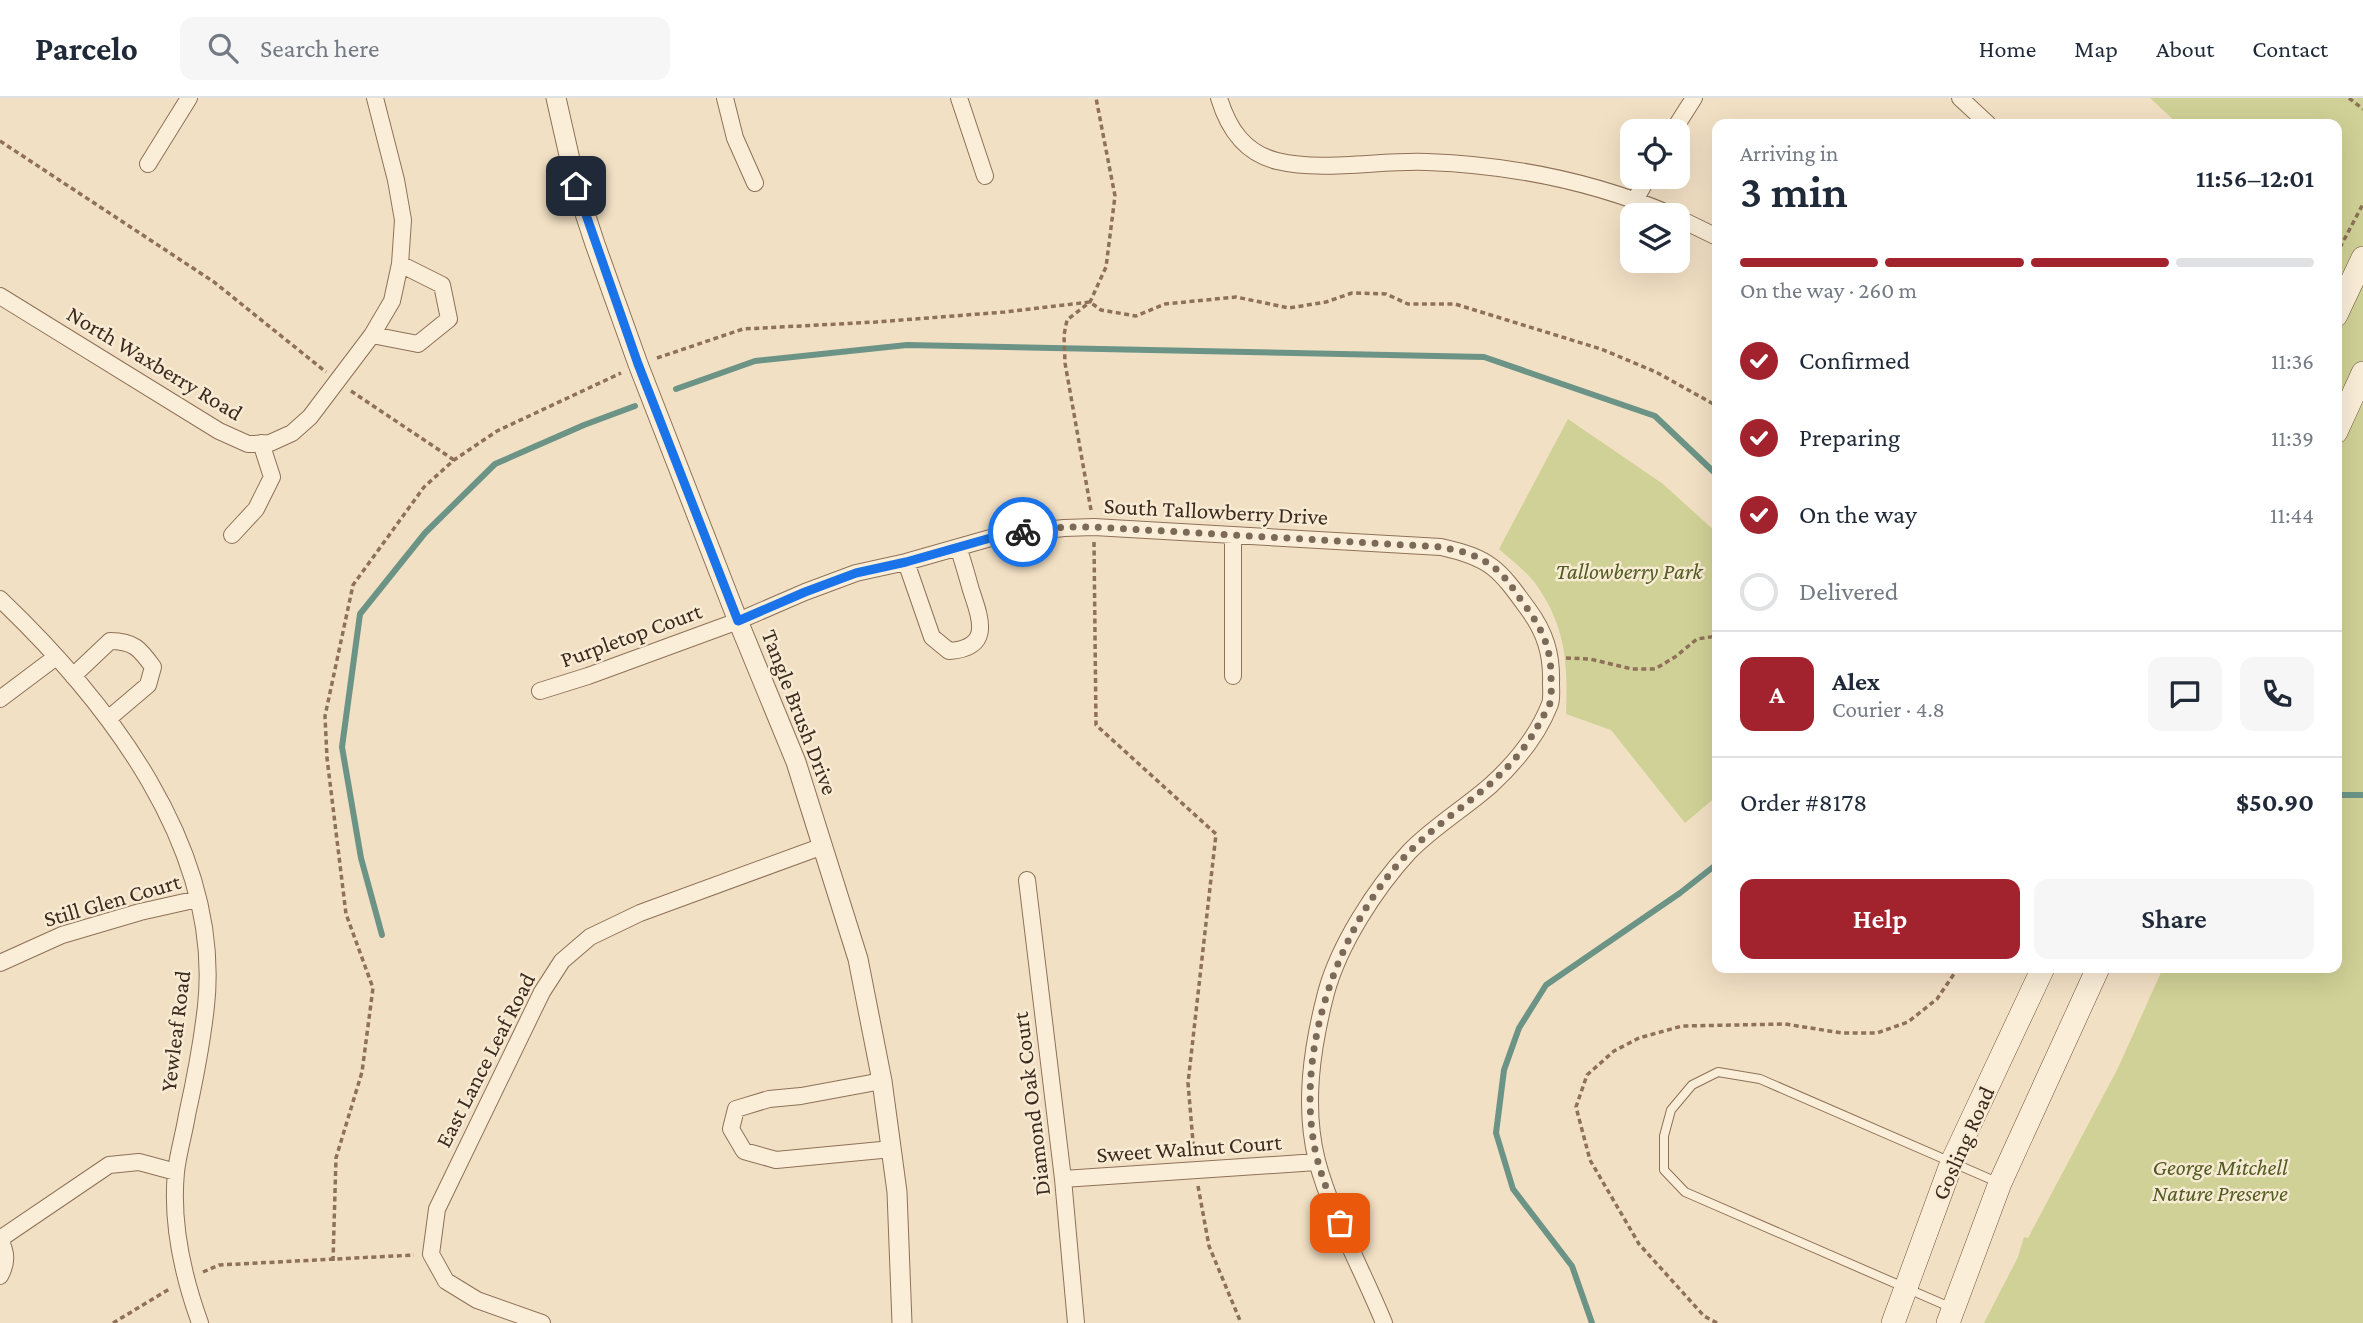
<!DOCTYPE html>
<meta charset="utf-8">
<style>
body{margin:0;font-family:"Crimson Pro",serif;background:#f6f6f7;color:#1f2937;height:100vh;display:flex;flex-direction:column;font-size:26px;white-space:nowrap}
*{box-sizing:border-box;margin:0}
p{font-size:23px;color:#747a83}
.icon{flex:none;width:38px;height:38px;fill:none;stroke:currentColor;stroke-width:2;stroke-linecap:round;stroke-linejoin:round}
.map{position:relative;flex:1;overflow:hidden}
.side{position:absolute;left:1712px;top:21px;width:630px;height:854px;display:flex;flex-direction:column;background:#fff;border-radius:14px;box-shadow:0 7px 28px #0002}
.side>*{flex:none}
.tools{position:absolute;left:1620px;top:21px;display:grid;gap:14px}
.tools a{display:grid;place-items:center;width:70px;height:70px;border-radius:14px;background:#fff;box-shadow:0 7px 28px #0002;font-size:35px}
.pin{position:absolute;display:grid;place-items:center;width:60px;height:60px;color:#fff;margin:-30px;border-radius:14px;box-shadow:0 4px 10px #0006}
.courier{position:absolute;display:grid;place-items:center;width:70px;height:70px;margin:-35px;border:5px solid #1a73e8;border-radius:50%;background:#fff;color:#222;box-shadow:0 2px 9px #0007}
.head em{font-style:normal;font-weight:600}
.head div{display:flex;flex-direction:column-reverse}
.head{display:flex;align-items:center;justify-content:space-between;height:119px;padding:0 28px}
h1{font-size:46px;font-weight:600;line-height:52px}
.bar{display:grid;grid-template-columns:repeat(4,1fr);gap:10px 7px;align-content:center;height:84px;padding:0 28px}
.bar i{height:9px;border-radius:5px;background:#e0e1e3}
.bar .current{background:#a2232e}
.bar p{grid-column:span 4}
.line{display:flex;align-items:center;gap:18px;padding:0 28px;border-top:2px solid #e0e1e3}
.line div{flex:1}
.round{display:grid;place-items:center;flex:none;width:74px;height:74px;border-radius:14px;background:#f6f6f7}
ol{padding:0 28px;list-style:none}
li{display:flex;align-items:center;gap:21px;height:77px}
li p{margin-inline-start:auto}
li .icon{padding:7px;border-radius:50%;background:#a2232e;color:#fff;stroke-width:4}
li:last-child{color:#747a83}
li i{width:38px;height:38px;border:4px solid #e0e1e3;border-radius:50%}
.button{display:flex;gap:14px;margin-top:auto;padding:14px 28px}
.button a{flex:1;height:80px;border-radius:14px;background:#a2232e;color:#fff;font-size:28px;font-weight:600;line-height:80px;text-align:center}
.button a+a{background:#f6f6f7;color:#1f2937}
header{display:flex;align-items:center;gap:42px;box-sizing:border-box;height:98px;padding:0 35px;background:#fff;border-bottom:2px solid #e0e1e3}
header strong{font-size:33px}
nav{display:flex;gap:38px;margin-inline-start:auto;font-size:24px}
.search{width:490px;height:63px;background:#f6f6f7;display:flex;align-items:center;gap:18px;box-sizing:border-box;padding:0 24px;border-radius:14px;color:#747a83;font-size:26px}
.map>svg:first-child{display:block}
.green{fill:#cfd196}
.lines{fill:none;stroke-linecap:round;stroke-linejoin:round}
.stream{stroke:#6b9487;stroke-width:6}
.service-casing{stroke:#8e7158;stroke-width:10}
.minor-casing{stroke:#8e7158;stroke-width:18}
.tertiary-casing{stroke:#8e7158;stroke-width:21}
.secondary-casing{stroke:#70523b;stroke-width:24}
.path{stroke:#8e7158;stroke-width:3.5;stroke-dasharray:5 3.5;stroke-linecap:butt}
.service{stroke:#fbeed8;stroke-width:8}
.minor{stroke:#fbeed8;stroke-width:16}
.tertiary{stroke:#fbeed8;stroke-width:19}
.secondary{stroke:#fbeed8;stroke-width:23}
.done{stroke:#7c6a58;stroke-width:7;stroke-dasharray:0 12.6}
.route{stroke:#1a73e8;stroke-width:9}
.labels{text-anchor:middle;stroke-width:5;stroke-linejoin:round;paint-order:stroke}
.street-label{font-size:23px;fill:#3d2a1e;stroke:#f8ebd4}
.park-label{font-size:23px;font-style:italic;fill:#515b22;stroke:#f8ebd4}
</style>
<header>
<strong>Parcelo</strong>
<div class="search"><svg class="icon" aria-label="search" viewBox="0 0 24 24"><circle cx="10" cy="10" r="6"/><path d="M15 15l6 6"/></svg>Search here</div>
<nav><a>Home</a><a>Map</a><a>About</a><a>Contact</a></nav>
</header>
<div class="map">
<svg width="2363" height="1225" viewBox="0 0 2363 1225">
<rect width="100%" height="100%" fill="#f2e0c4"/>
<path class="green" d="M2150,0h213v1225h-379l34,-66 6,-20 4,1 90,-170 45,-100h173v-844h-158z
M1568,321l95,65 54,49v263l-32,27 -74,-93 -45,-16c2,-51 0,-88 -31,-131 -9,-12 -24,-23 -36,-34z"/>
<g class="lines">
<path class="stream" d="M676,291l79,-28 152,-16 577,12 171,59 62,59
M2336,697h27
M382,837l-21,-77 -19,-111 18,-133 65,-81 70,-69 89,-39 51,-19
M1592,1225l-20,-57 -59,-77 -17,-56 8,-63 15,-42 27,-43 134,-92 37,-29"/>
<defs>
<path id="service" d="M1952,1210l-267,-116 -21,-22v-34l7,-26 21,-25 26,-13 42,7 237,103"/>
<path id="minor" d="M725,0l10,40 20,45
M959,0l26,78
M1219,0c9,30 25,55 58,63 46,11 103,-1 150,1 84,3 168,20 245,53
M1960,0l28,26
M1673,33l21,-33
M148,66l41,-66
M1635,102l13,-23
M1678,120l39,19
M0,198l219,135 29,13 22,-1 22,-10 18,-16 62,-82 20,-34 8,-37 3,-44 -7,-40 -21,-82
M372,237l46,9 31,-25 -7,-34 -42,-21
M232,437l24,-26 16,-32 -11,-34
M1233,437v141
M906,464l26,75 17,14c43,-3 32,-31 22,-61 -4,-14 -8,-29 -13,-43
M0,501c107,102 223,249 206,407 -4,36 -11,73 -19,109 -3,19 -9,38 -11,57 -5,51 7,104 24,151
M73,578l37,-35c24,0 30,8 43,26l-5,18 -40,34
M540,593l48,-15 150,-55 67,-29 51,-19 50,-11 95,-27 63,-7 30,-1 347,20c50,11 58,22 87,62 17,23 24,45 23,74 0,7 1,15 -1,21 -12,31 -35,59 -59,81 -26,23 -58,42 -82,67 -34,37 -70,93 -83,141 -14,54 -23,113 -9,168 14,53 46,110 67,162
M0,601l56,-42
M1027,782l36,299 13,144
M0,865l62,-28 78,-23 58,-13
M882,983l-81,15 -32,3 -33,10 -5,20 13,22 32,9 116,-11
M1063,1081l254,-17
M0,1141l109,-74 30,-3 37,10
M0,1142c7,13 7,23 0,36
M542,1225l-65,-23 -31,-19 -15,-27 6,-45 105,-217 20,-31 28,-24 50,-24 183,-67"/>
<path id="tertiary" d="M556,0l20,88 19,58 43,120 100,257 58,141 62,197 24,122 15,111 5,131"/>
<path id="secondary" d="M2336,217l27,-57
M2336,334l27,-59
M1893,1225l59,-161 91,-194
M1948,1225l52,-140 98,-215"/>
</defs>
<use href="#service" class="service-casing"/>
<use href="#minor" class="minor-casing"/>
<use href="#tertiary" class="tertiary-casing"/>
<use href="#secondary" class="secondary-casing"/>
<path class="path" d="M2349,0l14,11
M0,43l214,141 112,90
M2336,157l27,-51
M657,260l86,-29 133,-7 129,-10 85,-10 11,8 35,6 29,-12 71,-7 53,11 37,-6 26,-9 34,1 22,10h47l146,45 55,23 61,34
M351,293l103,69
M1091,412l-26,-147 -1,-28 3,-15 23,-18 16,-35 9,-71 -19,-98
M1094,444l2,183 120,109 -28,249 6,71
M1566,560l24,1 42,10h23l20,-12 22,-18 20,-3
M1198,1088l11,60 32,77
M333,1163l3,-103 26,-86 11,-84 -27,-74 -19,-156 -2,-42 28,-131 71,-98 30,-27 43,-29 124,-58
M203,1174l16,-7 195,-10
M113,1225l58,-35
M1717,1225l-13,-7 -65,-72 -49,-84 -14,-53 11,-32 27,-24 25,-13 43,-12 103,-2 57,9h35l31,-11 29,-23 21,-31"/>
<use href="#service" class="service"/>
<use href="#minor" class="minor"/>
<use href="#tertiary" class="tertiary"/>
<use href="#secondary" class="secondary"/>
</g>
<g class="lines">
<path class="done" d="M1023,434l41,-5h30l347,20c15,3 31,6 45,15 14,8 23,20 32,34 22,29 34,48 33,86 0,7 1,15 -1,21 -2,6 -7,13 -10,19 -33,62 -83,82 -130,129 -68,69 -112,190 -97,287 4,29 16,57 27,85"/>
<path class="route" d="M576,88l62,178 100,257 67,-29 51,-19 50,-11 95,-27 22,-3"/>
</g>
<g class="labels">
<g class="street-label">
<text transform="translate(155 265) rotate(31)" y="8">North Waxberry Road</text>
<text transform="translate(1216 413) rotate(3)" y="8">South Tallowberry Drive</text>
<text transform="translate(631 537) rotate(-20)" y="8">Purpletop Court</text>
<text transform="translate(800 614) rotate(69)" y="8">Tangle Brush Drive</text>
<text transform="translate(112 802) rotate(-16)" y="8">Still Glen Court</text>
<text transform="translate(175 933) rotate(-83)" y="8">Yewleaf Road</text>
<text transform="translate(485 962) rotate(-63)" y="8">East Lance Leaf Road</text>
<text transform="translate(1031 1006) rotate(-97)" y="8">Diamond Oak Court</text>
<text transform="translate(1963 1045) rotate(-66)" y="8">Gosling Road</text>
<text transform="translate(1189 1050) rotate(-4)" y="8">Sweet Walnut Court</text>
</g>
<g class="park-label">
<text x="1629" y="481">Tallowberry Park</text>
<text x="2220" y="1077">George Mitchell<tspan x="2220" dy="26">Nature Preserve</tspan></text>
</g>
</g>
</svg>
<div class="tools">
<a><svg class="icon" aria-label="locate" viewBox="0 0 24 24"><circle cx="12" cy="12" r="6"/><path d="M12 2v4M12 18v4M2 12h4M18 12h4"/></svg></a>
<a><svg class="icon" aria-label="layers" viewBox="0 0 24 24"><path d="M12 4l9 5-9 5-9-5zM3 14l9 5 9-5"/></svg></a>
</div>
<div class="pin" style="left:1340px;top:1125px;background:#ea580c"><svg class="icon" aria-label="bag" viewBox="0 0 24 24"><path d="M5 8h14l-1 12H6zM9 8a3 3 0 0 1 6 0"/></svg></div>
<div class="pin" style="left:576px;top:88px;background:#1f2937"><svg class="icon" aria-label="home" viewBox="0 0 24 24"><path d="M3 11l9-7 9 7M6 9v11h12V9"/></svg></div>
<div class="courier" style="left:1023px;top:434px"><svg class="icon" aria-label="bike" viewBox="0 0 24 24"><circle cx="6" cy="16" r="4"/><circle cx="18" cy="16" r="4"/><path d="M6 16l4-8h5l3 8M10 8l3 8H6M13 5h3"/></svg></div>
<section class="side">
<div class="head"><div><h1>3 min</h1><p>Arriving in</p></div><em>11:56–12:01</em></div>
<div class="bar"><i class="current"></i><i class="current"></i><i class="current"></i><i></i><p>On the way · 260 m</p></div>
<ol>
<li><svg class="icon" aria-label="check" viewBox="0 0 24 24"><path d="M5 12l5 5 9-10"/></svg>Confirmed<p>11:36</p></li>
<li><svg class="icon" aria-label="check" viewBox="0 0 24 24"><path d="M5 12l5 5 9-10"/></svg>Preparing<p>11:39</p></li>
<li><svg class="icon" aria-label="check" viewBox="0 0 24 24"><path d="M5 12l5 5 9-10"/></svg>On the way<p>11:44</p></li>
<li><i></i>Delivered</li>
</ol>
<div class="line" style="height:126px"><b class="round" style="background:#a2232e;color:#fff">A</b><div><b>Alex</b><p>Courier · 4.8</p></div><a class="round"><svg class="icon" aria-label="chat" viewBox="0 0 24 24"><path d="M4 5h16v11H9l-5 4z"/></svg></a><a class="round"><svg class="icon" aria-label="phone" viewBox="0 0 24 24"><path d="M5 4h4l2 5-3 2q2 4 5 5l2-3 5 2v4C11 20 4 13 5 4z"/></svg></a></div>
<div class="line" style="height:91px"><div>Order #8178</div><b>$50.90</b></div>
<div class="button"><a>Help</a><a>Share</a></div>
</section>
</div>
